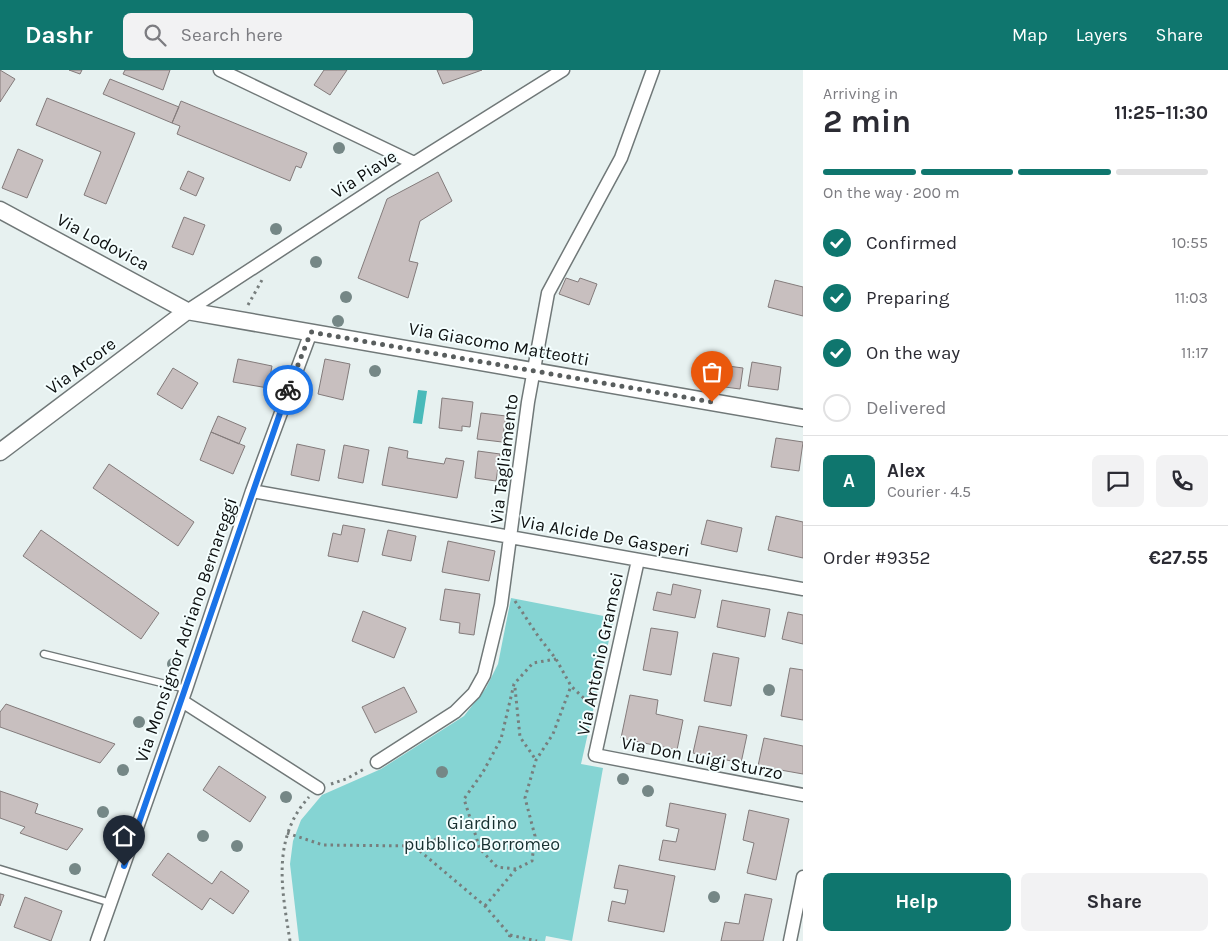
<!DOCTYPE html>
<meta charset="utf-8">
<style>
body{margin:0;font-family:Karla,sans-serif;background:#f2f2f3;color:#2b2b33;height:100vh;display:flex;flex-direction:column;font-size:19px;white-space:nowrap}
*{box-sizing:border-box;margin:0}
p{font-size:16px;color:#7c7c81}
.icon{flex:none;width:28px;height:28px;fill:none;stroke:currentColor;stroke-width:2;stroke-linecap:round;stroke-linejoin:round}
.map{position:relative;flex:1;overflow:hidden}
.sheet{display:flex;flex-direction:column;background:#fff;width:425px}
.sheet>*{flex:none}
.pin{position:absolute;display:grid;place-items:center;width:42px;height:42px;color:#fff;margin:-51px -21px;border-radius:50% 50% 50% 0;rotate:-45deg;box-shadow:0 0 5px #0007}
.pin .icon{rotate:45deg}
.courier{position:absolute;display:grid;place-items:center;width:50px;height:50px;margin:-25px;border:4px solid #1a73e8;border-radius:50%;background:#fff;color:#222;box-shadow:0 1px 6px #0007}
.headline em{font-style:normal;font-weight:700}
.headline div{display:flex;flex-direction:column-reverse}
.headline{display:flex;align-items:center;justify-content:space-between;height:85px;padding:0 20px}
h1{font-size:32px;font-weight:700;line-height:38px}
.bar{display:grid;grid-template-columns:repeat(4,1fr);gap:8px 5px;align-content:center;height:60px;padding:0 20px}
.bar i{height:6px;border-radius:4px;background:#e1e1e2}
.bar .current{background:#0f766e}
.bar p{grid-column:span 4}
.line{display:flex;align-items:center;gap:12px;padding:0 20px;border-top:1px solid #e1e1e2}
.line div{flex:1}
.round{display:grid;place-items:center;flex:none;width:52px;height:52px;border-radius:8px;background:#f2f2f3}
ol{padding:0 20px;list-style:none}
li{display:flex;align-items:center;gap:15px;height:55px}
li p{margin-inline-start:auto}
li .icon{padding:5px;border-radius:50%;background:#0f766e;color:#fff;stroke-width:4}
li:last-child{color:#7c7c81}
li i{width:28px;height:28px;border:2px solid #e1e1e2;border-radius:50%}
.primary-button{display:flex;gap:10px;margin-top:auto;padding:10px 20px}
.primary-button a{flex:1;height:58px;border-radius:8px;background:#0f766e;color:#fff;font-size:20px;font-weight:700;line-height:58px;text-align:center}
.primary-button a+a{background:#f2f2f3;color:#2b2b33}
header{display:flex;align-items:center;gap:30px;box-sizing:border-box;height:70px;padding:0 25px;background:#0f766e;color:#fff}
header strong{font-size:24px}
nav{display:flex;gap:28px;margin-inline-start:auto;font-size:18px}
.search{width:350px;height:45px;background:#f2f2f3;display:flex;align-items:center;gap:12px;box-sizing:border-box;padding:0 18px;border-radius:8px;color:#7c7c81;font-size:19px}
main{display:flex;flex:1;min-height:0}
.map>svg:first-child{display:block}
.green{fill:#85d4d3}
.water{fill:#49baba}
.building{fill:#c8bfbf;stroke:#837b7b}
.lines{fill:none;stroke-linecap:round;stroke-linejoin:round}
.service-casing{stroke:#707878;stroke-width:9}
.minor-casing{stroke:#707878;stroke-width:15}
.tertiary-casing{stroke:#707878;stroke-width:19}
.path{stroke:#777e7d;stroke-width:3;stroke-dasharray:2.5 4;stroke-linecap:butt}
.service{stroke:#fff;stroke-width:6}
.minor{stroke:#fff;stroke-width:12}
.tertiary{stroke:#fff;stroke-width:16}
.tree{fill:#758786}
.done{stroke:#595e5e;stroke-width:5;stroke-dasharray:0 9}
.route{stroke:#1a73e8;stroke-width:6}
.labels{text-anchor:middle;stroke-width:4;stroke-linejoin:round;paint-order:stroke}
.street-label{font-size:18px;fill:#0c0f0f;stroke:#f4fefe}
.park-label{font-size:18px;fill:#173030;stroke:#f4fefe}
</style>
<header>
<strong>Dashr</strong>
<div class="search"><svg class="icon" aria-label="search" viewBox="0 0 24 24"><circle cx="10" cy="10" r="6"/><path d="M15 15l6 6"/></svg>Search here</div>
<nav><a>Map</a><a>Layers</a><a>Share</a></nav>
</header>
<main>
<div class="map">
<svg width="803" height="871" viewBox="0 0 803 871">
<rect width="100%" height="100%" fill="#e7f1f0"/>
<path class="green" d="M511,528l103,20 -33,146 22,4 -31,173 -26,-5 -1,5h-246l-9,-77 3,-23 8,-21 21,-25 59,-26 83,-53 22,-28 12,-24z"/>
<path class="water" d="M418,320l9,1 -5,33 -9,-1z"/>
<path class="building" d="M0,0l15,9 -15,23z
M69,0h13l-2,4z
M125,0h45l-7,20 -40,-16z
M324,0h23l-17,25 -16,-10z
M437,0h45l-39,14z
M110,9l69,28 -7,16 -69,-29z
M47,28l88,35 -29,71 -22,-9 17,-43 -65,-27z
M181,31l126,52 -6,15 -5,-2 -6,15 -113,-47 3,-8 -8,-3z
M18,79l25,11 -16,38 -25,-10z
M188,101l16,7 -8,18 -16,-7z
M438,102l14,29 -32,20 -11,40 9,2 -10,35 -50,-20 29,-79z
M184,147l21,8 -12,30 -21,-8z
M566,208l12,4 2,-4 17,6 -8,21 -30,-11z
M775,210l28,7v29l-35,-9z
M238,289l34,7 -4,22 -35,-6z
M325,289l25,5 -7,36 -25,-6z
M752,292l29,5 -3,23 -30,-4z
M713,294l30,4 -3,21 -30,-4z
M173,298l25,15 -16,26 -25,-15z
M442,328l31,4 -3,25 -8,-1v5l-23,-3z
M481,343l25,3 -4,26 -25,-3z
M218,346l28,12 -7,16 -28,-12z
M211,362l34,14 -12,28 -33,-14z
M776,368l27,4 -4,29 -28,-4z
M297,374l28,6 -6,31 -28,-6z
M344,375l25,5 -6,33 -25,-5z
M389,377l19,4 -1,7 37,6 2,-6 18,3 -7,37 -75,-13z
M478,381l22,3 -4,27 -21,-3z
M109,394l85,58 -16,24 -85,-58z
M776,446l27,6v36l-35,-8z
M707,450l35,8 -5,24 -36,-8z
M343,455l22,4 -7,33 -30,-6 5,-23 8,2z
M41,460l118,83 -18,26 -118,-83z
M388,460l28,6 -5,25 -29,-6z
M448,471l47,10 -6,30 -47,-9z
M673,514l28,6 -6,28 -42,-8 4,-18 14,3z
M445,519l35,5 -6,41 -15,-2 1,-10 -20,-3z
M722,530l48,9 -5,28 -48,-10z
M363,541l43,17 -12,30 -42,-17z
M788,542l15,3v29l-21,-5z
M651,558l27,4 -7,43 -28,-5z
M713,583l26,5 -8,48 -27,-5z
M790,598l13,2v50l-22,-4z
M404,617l13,25 -42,21 -13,-26z
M630,625l28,5 -2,14 27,6 -6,30 -56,-12z
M6,634l109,40 -15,19 -100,-36v-15z
M699,656l48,9 -6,28 -48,-10z
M764,668l39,8v28l-45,-8z
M219,696l47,31 -16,25 -47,-32z
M0,721l38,13 -3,9 48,16 -16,21 -47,-17 5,-6 -25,-9z
M670,733l56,11 -11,56 -56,-10 4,-20 13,2 3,-13 -13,-3z
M749,740l40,9 -13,61 -29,-7 7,-30 -11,-3z
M168,783l44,31 9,-13 28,20 -16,23 -23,-16 -8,12 -50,-35z
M619,795l56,11 -11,56 -56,-11 4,-20 13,3 3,-14 -14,-2z
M0,824l4,1 -4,11z
M745,824l27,5 -9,42h-42l4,-19 14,2z
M25,827l37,14 -11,30 -37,-14z"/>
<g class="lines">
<defs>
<path id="service" d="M44,584l142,35
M0,799l111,34"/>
<path id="minor" d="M220,0l194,93
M187,241l202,-132 174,-109
M252,421l551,98
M638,490l-43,195 208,40
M182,631l136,87
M377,692l78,-50 19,-19 10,-18 17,-70 27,-203 20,-109 73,-135 32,-88
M97,871l89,-252 66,-198 59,-159
M790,871l13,-64"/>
<path id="tertiary" d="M0,140l187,101 616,107
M0,382l187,-141"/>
</defs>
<use href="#service" class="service-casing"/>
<use href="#minor" class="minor-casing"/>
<use href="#tertiary" class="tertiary-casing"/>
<path class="path" d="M248,235l14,-25
M515,531l23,35 18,23 15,27 21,20
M515,618l5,49 16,23
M331,714l15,-5 20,-11
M287,763l36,12 91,1 71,60 25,29 -2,6
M516,799l-19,-2 -17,-18 -16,-50 19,-27 18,-33 13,-55 19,-21 23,-4
M485,836l31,-37 16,-8 3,-25 -10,-38 11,-38 17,-26 18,-48
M510,865l27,6
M290,871c-8,-51 -19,-102 19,-144"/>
<use href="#service" class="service"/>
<use href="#minor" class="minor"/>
<use href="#tertiary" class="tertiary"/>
</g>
<g class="tree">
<circle cx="339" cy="78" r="6"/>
<circle cx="276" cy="159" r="6"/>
<circle cx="316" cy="192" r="6"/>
<circle cx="346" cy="227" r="6"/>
<circle cx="338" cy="251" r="6"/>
<circle cx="375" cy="301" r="6"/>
<circle cx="173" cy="594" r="6"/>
<circle cx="769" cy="620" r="6"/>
<circle cx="139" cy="652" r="6"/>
<circle cx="123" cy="700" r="6"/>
<circle cx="442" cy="702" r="6"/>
<circle cx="623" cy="709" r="6"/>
<circle cx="648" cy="721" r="6"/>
<circle cx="286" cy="727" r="6"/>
<circle cx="103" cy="742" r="6"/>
<circle cx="203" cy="766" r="6"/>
<circle cx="438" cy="773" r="6"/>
<circle cx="237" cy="776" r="6"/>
<circle cx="75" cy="799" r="6"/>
<circle cx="714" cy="827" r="6"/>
</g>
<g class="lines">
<path class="done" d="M288,320l23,-58 401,70"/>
<path class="route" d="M124,796l164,-476"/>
</g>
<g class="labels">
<g class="street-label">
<text transform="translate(364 104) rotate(-33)" y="6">Via Piave</text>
<text transform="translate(103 172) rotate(28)" y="6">Via Lodovica</text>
<text transform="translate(499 274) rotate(10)" y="6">Via Giacomo Matteotti</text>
<text transform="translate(81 296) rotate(-37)" y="6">Via Arcore</text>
<text transform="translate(504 389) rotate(-83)" y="6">Via Tagliamento</text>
<text transform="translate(605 466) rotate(10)" y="6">Via Alcide De Gasperi</text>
<text transform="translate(186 560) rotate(-71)" y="6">Via Monsignor Adriano Bernareggi</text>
<text transform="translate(600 584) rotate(-78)" y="6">Via Antonio Gramsci</text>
<text transform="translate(702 688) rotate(11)" y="6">Via Don Luigi Sturzo</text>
</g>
<g class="park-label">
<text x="482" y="759">Giardino<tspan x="482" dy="21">pubblico Borromeo</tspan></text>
</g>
</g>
</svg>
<div class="pin" style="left:712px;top:332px;background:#ea580c"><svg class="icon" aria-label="bag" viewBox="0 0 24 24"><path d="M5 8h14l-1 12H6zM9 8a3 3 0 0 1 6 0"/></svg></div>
<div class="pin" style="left:124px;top:796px;background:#1f2937"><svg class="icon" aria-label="home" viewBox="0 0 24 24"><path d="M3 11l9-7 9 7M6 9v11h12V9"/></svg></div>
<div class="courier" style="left:288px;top:320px"><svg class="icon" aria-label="bike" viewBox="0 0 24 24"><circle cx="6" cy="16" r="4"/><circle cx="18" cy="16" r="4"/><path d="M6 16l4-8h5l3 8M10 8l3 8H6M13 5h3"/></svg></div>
</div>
<section class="sheet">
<div class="headline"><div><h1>2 min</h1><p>Arriving in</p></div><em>11:25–11:30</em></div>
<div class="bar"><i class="current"></i><i class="current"></i><i class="current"></i><i></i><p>On the way · 200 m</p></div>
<ol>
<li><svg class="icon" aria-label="check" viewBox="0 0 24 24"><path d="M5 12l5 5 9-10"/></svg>Confirmed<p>10:55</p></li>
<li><svg class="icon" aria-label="check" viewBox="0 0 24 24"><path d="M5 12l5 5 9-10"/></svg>Preparing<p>11:03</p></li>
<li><svg class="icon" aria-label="check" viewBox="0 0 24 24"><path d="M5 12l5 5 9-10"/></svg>On the way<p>11:17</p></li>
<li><i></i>Delivered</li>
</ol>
<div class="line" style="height:90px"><b class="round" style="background:#0f766e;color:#fff">A</b><div><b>Alex</b><p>Courier · 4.5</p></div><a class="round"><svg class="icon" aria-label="chat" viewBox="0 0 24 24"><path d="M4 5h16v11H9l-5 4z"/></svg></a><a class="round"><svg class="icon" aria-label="phone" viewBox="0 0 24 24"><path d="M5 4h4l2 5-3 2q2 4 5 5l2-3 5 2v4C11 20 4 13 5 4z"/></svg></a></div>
<div class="line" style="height:65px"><div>Order #9352</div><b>€27.55</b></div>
<div class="primary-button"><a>Help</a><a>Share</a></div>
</section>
</main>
